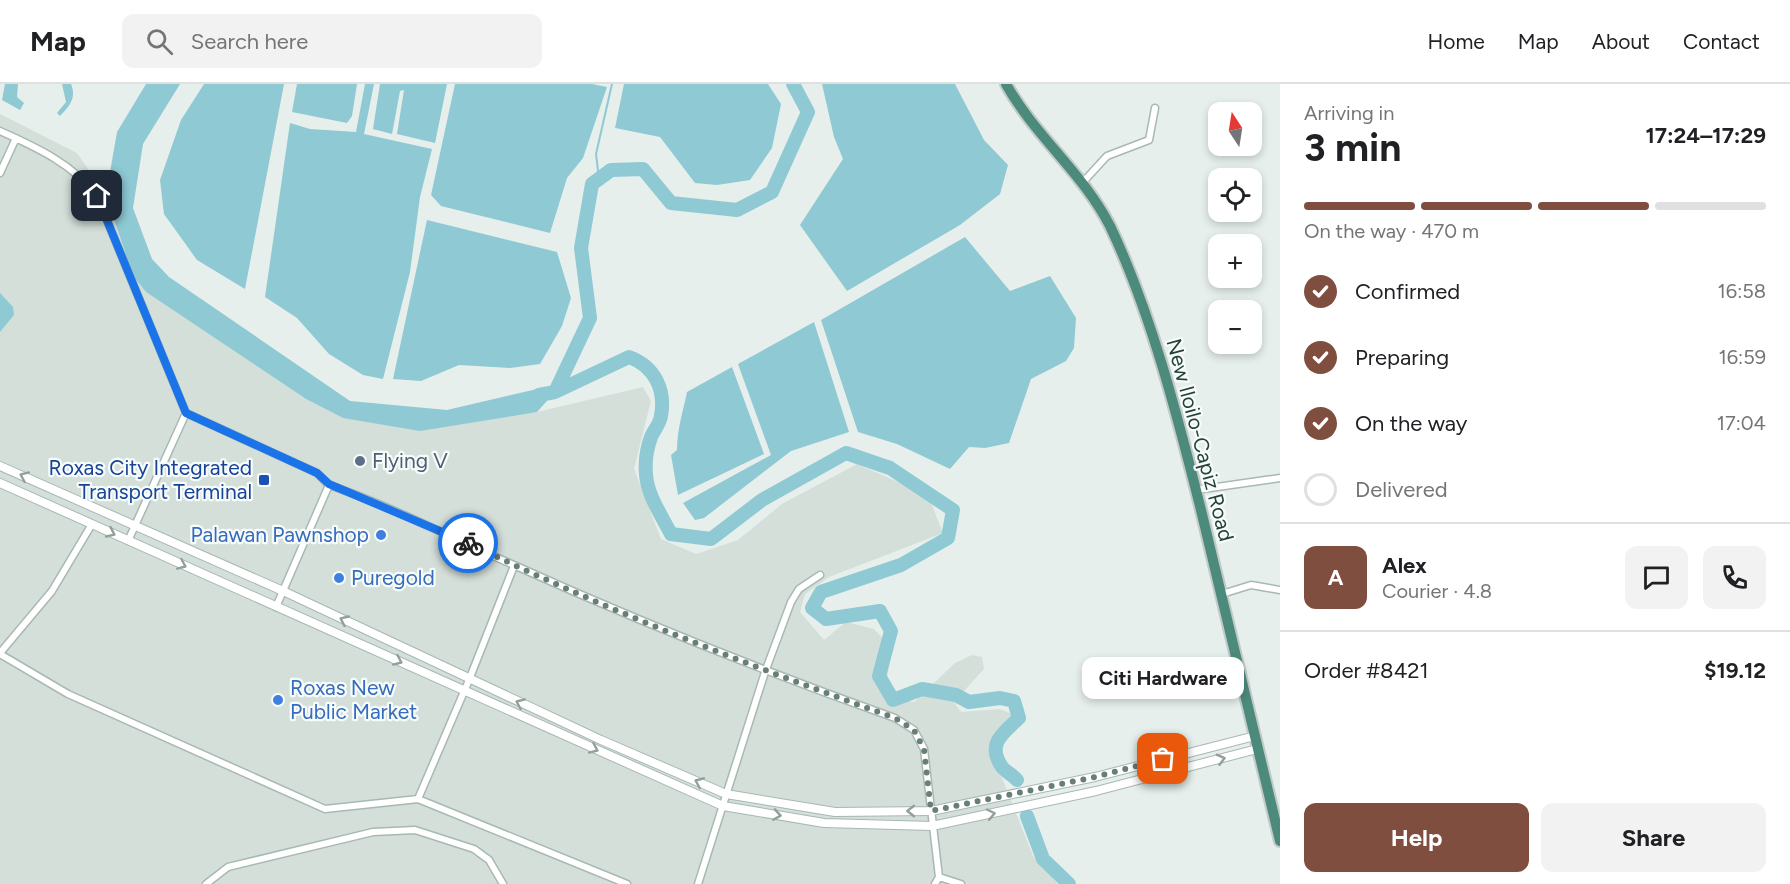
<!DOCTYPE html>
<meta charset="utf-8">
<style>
body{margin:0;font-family:Figtree,sans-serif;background:#f2f2f2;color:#202124;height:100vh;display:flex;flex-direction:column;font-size:22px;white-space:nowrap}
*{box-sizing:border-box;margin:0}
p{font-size:20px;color:#757577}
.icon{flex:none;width:33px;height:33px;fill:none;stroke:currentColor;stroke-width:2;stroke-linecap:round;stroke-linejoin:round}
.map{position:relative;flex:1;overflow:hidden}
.sheet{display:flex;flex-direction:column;background:#fff;width:510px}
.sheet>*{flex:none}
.needle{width:39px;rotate:348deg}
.tools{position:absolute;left:1208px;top:18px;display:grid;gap:12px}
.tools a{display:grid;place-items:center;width:54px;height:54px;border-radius:12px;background:#fff;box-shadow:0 3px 9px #0003;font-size:30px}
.pin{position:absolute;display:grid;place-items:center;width:51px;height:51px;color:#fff;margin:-26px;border-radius:12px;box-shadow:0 3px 9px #0006}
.courier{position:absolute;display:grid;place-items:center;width:60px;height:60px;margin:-30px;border:4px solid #1a73e8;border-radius:50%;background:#fff;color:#222;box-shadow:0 2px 8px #0007}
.bubble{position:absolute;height:42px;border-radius:12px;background:#fff;box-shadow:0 3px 9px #0003;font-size:20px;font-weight:700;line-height:42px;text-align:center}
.head em{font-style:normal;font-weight:700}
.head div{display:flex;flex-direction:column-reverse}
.head{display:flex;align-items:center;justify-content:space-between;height:102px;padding:0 24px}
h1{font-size:39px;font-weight:700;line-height:45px}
.bar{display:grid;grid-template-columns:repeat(4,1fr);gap:9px 6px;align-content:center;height:72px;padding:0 24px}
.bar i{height:8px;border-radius:4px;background:#e0e0e0}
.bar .selected{background:#7f4e3f}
.bar p{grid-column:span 4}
.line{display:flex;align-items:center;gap:15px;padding:0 24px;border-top:2px solid #e0e0e0}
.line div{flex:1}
.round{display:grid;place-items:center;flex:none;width:63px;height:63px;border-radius:12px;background:#f2f2f2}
ol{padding:0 24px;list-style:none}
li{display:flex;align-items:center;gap:18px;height:66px}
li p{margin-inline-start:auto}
li .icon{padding:6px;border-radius:50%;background:#7f4e3f;color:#fff;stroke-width:4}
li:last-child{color:#757577}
li i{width:33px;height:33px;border:3px solid #e0e0e0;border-radius:50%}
.primary-button{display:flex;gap:12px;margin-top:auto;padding:12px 24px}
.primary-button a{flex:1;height:69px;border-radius:12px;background:#7f4e3f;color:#fff;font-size:24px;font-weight:700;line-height:69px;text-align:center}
.primary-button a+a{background:#f2f2f2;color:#202124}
header{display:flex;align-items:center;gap:36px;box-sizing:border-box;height:84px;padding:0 30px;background:#fff;border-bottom:2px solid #e0e0e0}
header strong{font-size:28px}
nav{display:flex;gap:33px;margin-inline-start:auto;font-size:21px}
.search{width:420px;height:54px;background:#f2f2f2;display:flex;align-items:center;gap:15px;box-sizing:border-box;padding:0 21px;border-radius:12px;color:#757577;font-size:22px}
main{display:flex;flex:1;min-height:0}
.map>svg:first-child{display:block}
.built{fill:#d4dfda}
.water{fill:#8ec9d4}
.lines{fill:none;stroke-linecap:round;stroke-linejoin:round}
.stream{stroke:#8ec9d4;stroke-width:2}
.river{stroke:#8ec9d4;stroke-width:14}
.minor-casing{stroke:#a8b8b2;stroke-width:9}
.tertiary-casing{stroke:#a8b8b2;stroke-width:10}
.trunk-casing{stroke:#c2cac8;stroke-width:14}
.minor{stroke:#fff;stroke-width:6}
.tertiary{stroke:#fff;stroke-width:8}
.trunk{stroke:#4c8a7c;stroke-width:10}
.oneway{stroke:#92a09c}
.done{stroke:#687f78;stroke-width:6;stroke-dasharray:0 10.8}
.route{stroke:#1a73e8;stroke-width:8}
.service-dot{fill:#5c6f8a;stroke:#f7fbf9;stroke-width:2}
.transit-dot{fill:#1a4fb4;stroke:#f7fbf9;stroke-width:2}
.shop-dot{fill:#3f7fe0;stroke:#f7fbf9;stroke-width:2}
.labels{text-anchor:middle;stroke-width:4.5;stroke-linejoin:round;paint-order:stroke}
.street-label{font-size:21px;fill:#24423a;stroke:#f7fbf9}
.service-label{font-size:21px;fill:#4e5e75;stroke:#f7fbf9;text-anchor:start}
.transit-label{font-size:21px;fill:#164399;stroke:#f7fbf9;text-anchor:end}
.shop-label{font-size:21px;fill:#366cbe;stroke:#f7fbf9;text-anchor:start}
</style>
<header>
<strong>Map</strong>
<div class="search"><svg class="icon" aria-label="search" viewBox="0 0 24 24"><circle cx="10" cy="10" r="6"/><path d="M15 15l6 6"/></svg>Search here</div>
<nav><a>Home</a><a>Map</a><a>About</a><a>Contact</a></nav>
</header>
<main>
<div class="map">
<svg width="1280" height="800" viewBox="0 0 1280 800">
<rect width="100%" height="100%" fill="#e6efeb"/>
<path class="built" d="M0,30l77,39 29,42 27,81 13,16 160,107 37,19 194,-6 106,-25 8,14 -17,68 27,70 35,15 42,-14 44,-36 75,-40 55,24 18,12 13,33 -114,44 -24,17 -5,18 24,28 22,-18 28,7 18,19 -8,48 30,6 41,-39 17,-8 10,2 2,12 -30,33 7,10 39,-3 12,5 3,13 -24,23 42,106 25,28h-1058z"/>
<path class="water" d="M5,0h13l-1,13 7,6 -4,7 -18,-10z
M62,0h9c6,14 -2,23 -11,32l-3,-3 9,-11z
M146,0h34l-37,60 -10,64 19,51 17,18 181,124 97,9 90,-21 18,3 -18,20 -117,19 -77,-13 -37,-19 -160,-107 -13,-16 -27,-81 11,-63z
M204,0h80l-39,205 -48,-29 -33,-46 -4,-34 21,-60z
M297,0h60l-5,32 -5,7 -55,-11z
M365,0h9l-10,50 68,15 -12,48 -10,75 -27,107 -20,-4 -34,-21 -32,-36 -32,-21 25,-174 20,6 46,3z
M380,0h67l-12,59 -38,-9 7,-44 -4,1 -8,43 -19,-5z
M455,0h137l15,3 -24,71 -16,20 -17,55 -109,-27 -10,-11z
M624,0h144l13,20 -9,44 -22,32 -33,5 -22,-2 -35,-46 -45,-9z
M822,0h133l29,56 24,25 -8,29 -40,31 -113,66 -47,-66 43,-66 -9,-22z
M427,136l130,32 14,46 -9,28 -22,38 -30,4 -51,-3 -38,16 -28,-2z
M965,153l45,54 40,-15 26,42 -2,30 -8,13 -35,18 -22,64 -24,5 -16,-1 -19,22 -53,-25 -39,-12 -37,-112z
M0,209l13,14 1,8 -14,17z
M814,238l35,110 -58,19 -87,67 -9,2 -12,-17 88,-48 -33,-91z
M732,283l32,87 -86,41 -7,-40 6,-5c0,-21 6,-38 10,-58z"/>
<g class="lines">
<path class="stream" d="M599,95l-3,-25 16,-70"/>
<path class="river" d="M555,308l35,-74 -9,-70 11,-64 19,-14 32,-1 28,34 66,7 35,-18 36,-80 -15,-28
M539,311l16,-3 74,-35c25,9 37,32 32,59 -1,8 -7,14 -10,21 -4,11 -6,26 -5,37 1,21 16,42 25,60l40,5 51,-39 84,-47 44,15 63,42 -5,28 -47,27 -80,27 -9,16 14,11 54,-8 11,20 -12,45 14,24 29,-11 34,6 13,7 31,-4 14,3 5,17c-16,15 -33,26 -17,49 4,5 11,8 15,13
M1027,732l16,43 26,25"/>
<defs>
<path id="minor" d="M0,47c36,16 73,33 97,65l89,217 -58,128
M0,89l16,-35
M1084,97l23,-25 42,-16 6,-32
M186,329l131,60 12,12c64,22 125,54 187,81 124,56 250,106 379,152l19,12 10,19 15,128 -4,7
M1196,406l84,-12
M1222,510l29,-9 29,5
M276,523l53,-122
M0,569l52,-62 40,-67
M0,570l68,40 257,115 93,-10 209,85
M418,715l51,-119 45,-114
M939,793l22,7
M206,800l22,-17 145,-35 42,-2 59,19 15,11 14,24
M698,800l67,-212 26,-70 8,-13 21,-14"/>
<path id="tertiary" d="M0,382l283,125 318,149 125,54 109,18 96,-1 164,-34 160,-41
M0,399l723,323 101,17 108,3 164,-35 161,-42"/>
<path id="trunk" d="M1006,0c29,52 77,89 104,142 41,86 68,192 91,284 27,110 52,221 79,331"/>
</defs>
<use href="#minor" class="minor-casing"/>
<use href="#tertiary" class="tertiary-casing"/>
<use href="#trunk" class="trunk-casing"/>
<use href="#minor" class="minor"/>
<use href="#tertiary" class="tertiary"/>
<use href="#trunk" class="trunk"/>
</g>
<defs><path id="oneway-chevron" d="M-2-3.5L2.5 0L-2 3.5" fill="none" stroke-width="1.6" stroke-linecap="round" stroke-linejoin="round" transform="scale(1.5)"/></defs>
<g class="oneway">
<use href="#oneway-chevron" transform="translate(24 392) rotate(-156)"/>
<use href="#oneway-chevron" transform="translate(111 449) rotate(25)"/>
<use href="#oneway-chevron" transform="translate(182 481) rotate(24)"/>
<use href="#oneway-chevron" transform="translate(344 536) rotate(-155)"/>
<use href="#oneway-chevron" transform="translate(398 577) rotate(24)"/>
<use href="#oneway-chevron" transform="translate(520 619) rotate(-156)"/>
<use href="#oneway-chevron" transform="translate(594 665) rotate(24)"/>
<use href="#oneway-chevron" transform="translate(1221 675) rotate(-15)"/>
<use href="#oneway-chevron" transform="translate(699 698) rotate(-157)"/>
<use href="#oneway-chevron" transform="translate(911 727) rotate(180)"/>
<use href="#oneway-chevron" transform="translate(991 730) rotate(-12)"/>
<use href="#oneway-chevron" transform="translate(777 731) rotate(9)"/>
</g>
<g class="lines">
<path class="done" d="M468,459c138,67 282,123 427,175l19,12 10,19 7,62 164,-34 68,-18"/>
<path class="route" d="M97,112l89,217 131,60 12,11 139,59"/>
</g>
<circle class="service-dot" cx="360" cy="377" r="6"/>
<rect class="transit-dot" x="258" y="390" width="12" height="12" rx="3"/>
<g class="shop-dot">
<circle cx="381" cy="451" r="6"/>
<circle cx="339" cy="494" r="6"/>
<circle cx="278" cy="616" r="6"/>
</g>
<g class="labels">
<g class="street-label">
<text transform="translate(1200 356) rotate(75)" y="7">New Iloilo-Capiz Road</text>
</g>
<g class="service-label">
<text x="372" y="384">Flying V</text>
</g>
<g class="transit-label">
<text x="252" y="391">Roxas City Integrated<tspan x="252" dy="24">Transport Terminal</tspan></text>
</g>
<g class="shop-label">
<text x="369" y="458" text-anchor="end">Palawan Pawnshop</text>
<text x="351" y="501">Puregold</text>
<text x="290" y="611">Roxas New<tspan x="290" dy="24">Public Market</tspan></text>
</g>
</g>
</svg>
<div class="tools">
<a><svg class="needle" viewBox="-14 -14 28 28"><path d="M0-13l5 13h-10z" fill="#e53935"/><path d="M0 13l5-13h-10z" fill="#757577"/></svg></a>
<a><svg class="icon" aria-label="locate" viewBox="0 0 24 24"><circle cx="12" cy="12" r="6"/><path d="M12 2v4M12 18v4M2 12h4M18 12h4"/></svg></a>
<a>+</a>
<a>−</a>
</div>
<div class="pin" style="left:1163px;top:675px;background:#ea580c"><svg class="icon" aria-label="bag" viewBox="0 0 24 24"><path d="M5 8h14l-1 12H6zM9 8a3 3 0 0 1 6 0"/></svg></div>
<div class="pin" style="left:97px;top:112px;background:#1f2937"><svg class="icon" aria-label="home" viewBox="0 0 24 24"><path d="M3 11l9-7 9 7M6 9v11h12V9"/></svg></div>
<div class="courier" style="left:468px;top:459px"><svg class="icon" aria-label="bike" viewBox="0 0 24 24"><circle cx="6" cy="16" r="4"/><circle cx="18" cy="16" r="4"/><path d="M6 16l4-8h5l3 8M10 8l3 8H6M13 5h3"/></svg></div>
<div class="bubble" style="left:1082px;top:573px;width:162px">Citi Hardware</div>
</div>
<section class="sheet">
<div class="head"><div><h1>3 min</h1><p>Arriving in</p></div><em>17:24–17:29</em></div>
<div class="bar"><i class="selected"></i><i class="selected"></i><i class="selected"></i><i></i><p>On the way · 470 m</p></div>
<ol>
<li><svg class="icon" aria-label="check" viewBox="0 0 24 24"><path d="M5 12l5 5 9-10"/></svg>Confirmed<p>16:58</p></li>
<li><svg class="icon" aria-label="check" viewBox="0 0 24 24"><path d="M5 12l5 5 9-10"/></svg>Preparing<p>16:59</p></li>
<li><svg class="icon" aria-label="check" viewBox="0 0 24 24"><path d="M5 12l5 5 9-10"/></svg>On the way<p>17:04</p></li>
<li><i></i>Delivered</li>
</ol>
<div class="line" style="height:108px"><b class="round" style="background:#7f4e3f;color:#fff">A</b><div><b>Alex</b><p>Courier · 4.8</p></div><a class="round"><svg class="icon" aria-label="chat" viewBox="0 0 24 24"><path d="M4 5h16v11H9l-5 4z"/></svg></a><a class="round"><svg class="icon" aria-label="phone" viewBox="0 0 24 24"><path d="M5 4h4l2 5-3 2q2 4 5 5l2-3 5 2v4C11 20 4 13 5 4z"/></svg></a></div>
<div class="line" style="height:78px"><div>Order #8421</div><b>$19.12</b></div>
<div class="primary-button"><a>Help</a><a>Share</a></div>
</section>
</main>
